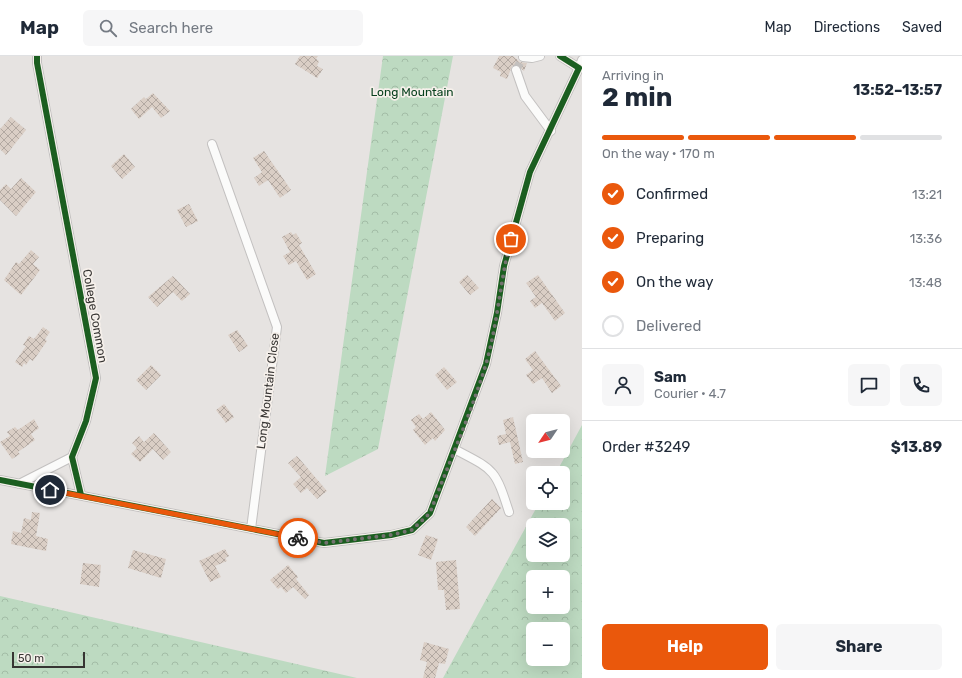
<!DOCTYPE html>
<meta charset="utf-8">
<style>
body{margin:0;font-family:Rubik,sans-serif;background:#f6f6f7;color:#1f2937;height:100vh;display:flex;flex-direction:column;font-size:15px;white-space:nowrap}
*{box-sizing:border-box;margin:0}
p{font-size:13px;color:#747a83}
.icon{flex:none;width:22px;height:22px;fill:none;stroke:currentColor;stroke-width:2;stroke-linecap:round;stroke-linejoin:round}
.map{position:relative;flex:1;overflow:hidden}
.panel{display:flex;flex-direction:column;background:#fff;width:380px}
.panel>*{flex:none}
.needle{width:26px;rotate:235deg}
.tools{position:absolute;left:526px;top:358px;display:grid;gap:8px}
.tools a{display:grid;place-items:center;width:44px;height:44px;border-radius:6px;background:#fff;box-shadow:0 4px 16px #0002;font-size:20px}
.scale{position:absolute;left:12px;bottom:10px;width:73px;box-sizing:border-box;padding-left:4px;border:2px solid #373533;border-top:0;font-size:11px;line-height:14px;white-space:nowrap;color:#373533;-webkit-text-stroke:3px #f6f0eb;paint-order:stroke}
.pin{position:absolute;display:grid;place-items:center;width:34px;height:34px;color:#fff;margin:-17px;border:2px solid #fff;border-radius:50%;box-shadow:0 1px 4px #0007}
.courier{position:absolute;display:grid;place-items:center;width:40px;height:40px;margin:-20px;border:3px solid #ea580c;border-radius:50%;background:#fff;color:#222;box-shadow:0 1px 5px #0007}
.head em{font-style:normal;font-weight:700}
.head div{display:flex;flex-direction:column-reverse}
.head{display:flex;align-items:center;justify-content:space-between;height:68px;padding:0 20px}
h1{font-size:26px;font-weight:700;line-height:30px}
.bar{display:grid;grid-template-columns:repeat(4,1fr);gap:6px 4px;align-content:center;height:48px;padding:0 20px}
.bar i{height:5px;border-radius:3px;background:#e0e1e3}
.bar .active{background:#ea580c}
.bar p{grid-column:span 4}
.line{display:flex;align-items:center;gap:10px;padding:0 20px;border-top:1px solid #e0e1e3}
.line div{flex:1}
.round{display:grid;place-items:center;flex:none;width:42px;height:42px;border-radius:6px;background:#f6f6f7}
ol{padding:0 20px;list-style:none}
li{display:flex;align-items:center;gap:12px;height:44px}
li p{margin-inline-start:auto}
li .icon{padding:4px;border-radius:50%;background:#ea580c;color:#fff;stroke-width:4}
li:last-child{color:#747a83}
li i{width:22px;height:22px;border:2px solid #e0e1e3;border-radius:50%}
.action{display:flex;gap:8px;margin-top:auto;padding:8px 20px}
.action a{flex:1;height:46px;border-radius:6px;background:#ea580c;color:#fff;font-size:16px;font-weight:700;line-height:46px;text-align:center}
.action a+a{background:#f6f6f7;color:#1f2937}
header{display:flex;align-items:center;gap:24px;box-sizing:border-box;height:56px;padding:0 20px;background:#fff;border-bottom:1px solid #e0e1e3}
header strong{font-size:19px}
nav{display:flex;gap:22px;margin-inline-start:auto;font-size:14px}
.search{width:280px;height:36px;background:#f6f6f7;display:flex;align-items:center;gap:10px;box-sizing:border-box;padding:0 14px;border-radius:6px;color:#747a83;font-size:15px}
main{display:flex;flex:1;min-height:0}
.map>svg:first-child{display:block}
.forest{fill:url(#forest-crowns);fill-rule:evenodd}
.building{fill:url(#building-cross-hatch)}
.lines{fill:none;stroke-linecap:round;stroke-linejoin:round}
.minor-tunnel{stroke:#c3c0be;stroke-width:8;stroke-dasharray:8 4;stroke-linecap:butt}
.minor-casing{stroke:#c3c1c0;stroke-width:10}
.minor{stroke:#fbfbfa;stroke-width:8}
.cycleway-casing{stroke:#f6f0eb;stroke-width:8}
.cycleway{stroke:#1b5e20;stroke-width:6}
.done{stroke:#747270;stroke-width:4;stroke-dasharray:0 7.2}
.route{stroke:#ea580c;stroke-width:5}
.labels{text-anchor:middle;stroke-width:3.5;stroke-linejoin:round;paint-order:stroke}
.park-label{font-size:12px;fill:#07401d;stroke:#f6f0eb}
.street-label{font-size:12px;fill:#373533;stroke:#f6f0eb}
</style>
<header>
<strong>Map</strong>
<div class="search"><svg class="icon" aria-label="search" viewBox="0 0 24 24"><circle cx="10" cy="10" r="6"/><path d="M15 15l6 6"/></svg>Search here</div>
<nav><a>Map</a><a>Directions</a><a>Saved</a></nav>
</header>
<main>
<div class="map">
<svg width="582" height="622" viewBox="0 0 582 622">
<defs>
<pattern id="forest-crowns" width="20" height="18" patternUnits="userSpaceOnUse"><rect width="20" height="18" fill="#bddac1"/><path d="M2 6a3 3 0 1 1 6 0M12 15a3 3 0 1 1 6 0" fill="none" stroke="#a3bca6"/></pattern>
<pattern id="building-cross-hatch" width="8" height="8" patternUnits="userSpaceOnUse"><rect width="8" height="8" fill="#dacec5"/><path d="M0 0l8 8M0 8l8-8" fill="none" stroke="#b2a8a1"/></pattern>
</defs>
<rect width="100%" height="100%" fill="#e6e3e1"/>
<path class="forest" d="M383,0h70l-75,393 -53,27z
M582,369v253h-139l96,-175h24v-30h-7zM533,469h30v30h-30zM533,521h30v30h-30zM533,573h30v30h-30z
M0,540l357,82h-357z"/>
<path class="building" d="M300,0h18l-2,3 3,2 -2,5 6,3 -6,9 -22,-14z
M499,0h14l7,6 7,1 -3,8 -7,-6 -5,1 -5,13 -7,-3 1,-4 -8,-4z
M153,37l17,18 -9,7 -9,-11 -13,12 -8,-10 13,-12 2,2z
M11,61l15,13 -20,25 -6,-6v-20z
M264,95l27,39 -11,8 -12,-18 -9,6 -5,-8 8,-6 -9,-14z
M124,98l11,13 -13,12 -11,-13z
M21,122l15,14 -20,24 -16,-16v-10l6,-6 5,5z
M189,148l9,17 -12,6 -9,-17z
M291,176l2,3 3,-2 6,10 -3,2 17,29 -9,6 -11,-19 -7,4 -6,-9 7,-4 -8,-15z
M31,194l8,7 -6,7 7,6 -19,25 -17,-15 12,-18 3,2z
M467,219l12,13 -9,7 -11,-13z
M538,219l27,38 -10,8 -13,-18 -7,5 -5,-7 6,-4 -10,-14z
M173,220l17,18 -8,7 -9,-9 -16,15 -9,-10z
M43,271l7,5 -5,7 2,2 -14,20 -3,-2 -4,6 -2,-2 -2,4 -7,-5 11,-16 -3,-1 6,-9 5,3z
M237,274l11,16 -9,6 -11,-17z
M535,295l26,35 -9,7 -10,-15 -9,6 -7,-9 7,-5 -8,-11z
M151,309l10,10 -15,15 -10,-10z
M444,311l13,15 -10,8 -12,-15z
M224,348l10,13 -8,6 -10,-13z
M431,356l14,18 -10,11 -2,-3 -8,7 -12,-15 3,-3 -5,-7 8,-6 4,5z
M513,361l10,45 -8,2 -5,-22 -11,3 -2,-9 9,-2 -3,-14z
M34,363l5,9 -8,6 4,6 -17,12 2,2 -8,5 -12,-17 10,-6 -3,-4 8,-5 3,3z
M154,377l17,19 -8,8 -10,-11 -13,13 -9,-8 6,-6 -5,-5 7,-7 5,6z
M297,400l30,35 -10,8 -10,-11 -6,5 -8,-9 8,-7 -13,-14z
M492,443l9,9 -26,28 -9,-9z
M32,456l8,1 -4,23 12,3 -2,12 -35,-7 2,-13 8,2 3,-15 7,2z
M426,479l12,4 -7,21 -13,-5z
M225,493l4,7 -4,2 2,3 -12,5 6,11 -11,5 -11,-21z
M133,494l33,9 -5,19 -33,-10z
M456,504l4,49 -14,1 -2,-20h-6l-2,-28z
M83,507l18,2 -2,22 -19,-3z
M288,509l10,12 -2,2 13,16 -4,4 -12,-12 -7,6 -5,-6 -3,2 -8,-9z
M424,586l25,7 -4,15 -6,-1 -4,15h-12l4,-16 -7,-2z"/>
<g class="lines">
<path class="minor-tunnel" d="M516,14l7,-13"/>
<defs>
<path id="minor" d="M37,0v7l59,315 -10,43 -14,36 9,38
M523,1l9,1 8,-2
M579,12l3,-8
M516,14l9,26 26,35
M212,88l65,183 -26,202
M454,393c40,21 41,19 55,63
M0,424l324,63 67,-8 21,-5 18,-17 56,-149 11,-51 7,-47 26,-94 49,-104 -19,-12
M19,428l53,-27"/>
</defs>
<use href="#minor" class="minor-casing"/>
<use href="#minor" class="minor"/>
<defs>
<path id="cycleway" d="M37,0v7l59,315 -10,43 -14,36 9,38
M0,424l324,63 67,-8 21,-5 18,-17 56,-149 11,-51 7,-47 26,-94 49,-104 -19,-12"/>
</defs>
<use href="#cycleway" class="cycleway-casing"/>
<use href="#cycleway" class="cycleway"/>
</g>
<g class="lines">
<path class="done" d="M298,482l26,5 67,-8 21,-5 18,-17c18,-48 41,-99 56,-149 12,-41 14,-84 25,-125"/>
<path class="route" d="M50,434l248,48"/>
</g>
<g class="labels">
<g class="park-label">
<text x="412" y="40">Long Mountain</text>
</g>
<g class="street-label">
<text transform="translate(95 260) rotate(80)" y="4">College Common</text>
<text transform="translate(268 335) rotate(-83)" y="4">Long Mountain Close</text>
</g>
</g>
</svg>
<div class="tools">
<a><svg class="needle" viewBox="-14 -14 28 28"><path d="M0-13l5 13h-10z" fill="#e53935"/><path d="M0 13l5-13h-10z" fill="#747a83"/></svg></a>
<a><svg class="icon" aria-label="locate" viewBox="0 0 24 24"><circle cx="12" cy="12" r="6"/><path d="M12 2v4M12 18v4M2 12h4M18 12h4"/></svg></a>
<a><svg class="icon" aria-label="layers" viewBox="0 0 24 24"><path d="M12 4l9 5-9 5-9-5zM3 14l9 5 9-5"/></svg></a>
<a>+</a>
<a>−</a>
</div>
<div class="scale">50 m</div>
<div class="pin" style="left:511px;top:183px;background:#ea580c"><svg class="icon" aria-label="bag" viewBox="0 0 24 24"><path d="M5 8h14l-1 12H6zM9 8a3 3 0 0 1 6 0"/></svg></div>
<div class="pin" style="left:50px;top:434px;background:#1f2937"><svg class="icon" aria-label="home" viewBox="0 0 24 24"><path d="M3 11l9-7 9 7M6 9v11h12V9"/></svg></div>
<div class="courier" style="left:298px;top:482px"><svg class="icon" aria-label="bike" viewBox="0 0 24 24"><circle cx="6" cy="16" r="4"/><circle cx="18" cy="16" r="4"/><path d="M6 16l4-8h5l3 8M10 8l3 8H6M13 5h3"/></svg></div>
</div>
<section class="panel">
<div class="head"><div><h1>2 min</h1><p>Arriving in</p></div><em>13:52–13:57</em></div>
<div class="bar"><i class="active"></i><i class="active"></i><i class="active"></i><i></i><p>On the way · 170 m</p></div>
<ol>
<li><svg class="icon" aria-label="check" viewBox="0 0 24 24"><path d="M5 12l5 5 9-10"/></svg>Confirmed<p>13:21</p></li>
<li><svg class="icon" aria-label="check" viewBox="0 0 24 24"><path d="M5 12l5 5 9-10"/></svg>Preparing<p>13:36</p></li>
<li><svg class="icon" aria-label="check" viewBox="0 0 24 24"><path d="M5 12l5 5 9-10"/></svg>On the way<p>13:48</p></li>
<li><i></i>Delivered</li>
</ol>
<div class="line" style="height:72px"><a class="round"><svg class="icon" aria-label="person" viewBox="0 0 24 24"><circle cx="12" cy="8" r="4"/><path d="M4 21q1-7 8-7t8 7"/></svg></a><div><b>Sam</b><p>Courier · 4.7</p></div><a class="round"><svg class="icon" aria-label="chat" viewBox="0 0 24 24"><path d="M4 5h16v11H9l-5 4z"/></svg></a><a class="round"><svg class="icon" aria-label="phone" viewBox="0 0 24 24"><path d="M5 4h4l2 5-3 2q2 4 5 5l2-3 5 2v4C11 20 4 13 5 4z"/></svg></a></div>
<div class="line" style="height:52px"><div>Order #3249</div><b>$13.89</b></div>
<div class="action"><a>Help</a><a>Share</a></div>
</section>
</main>
